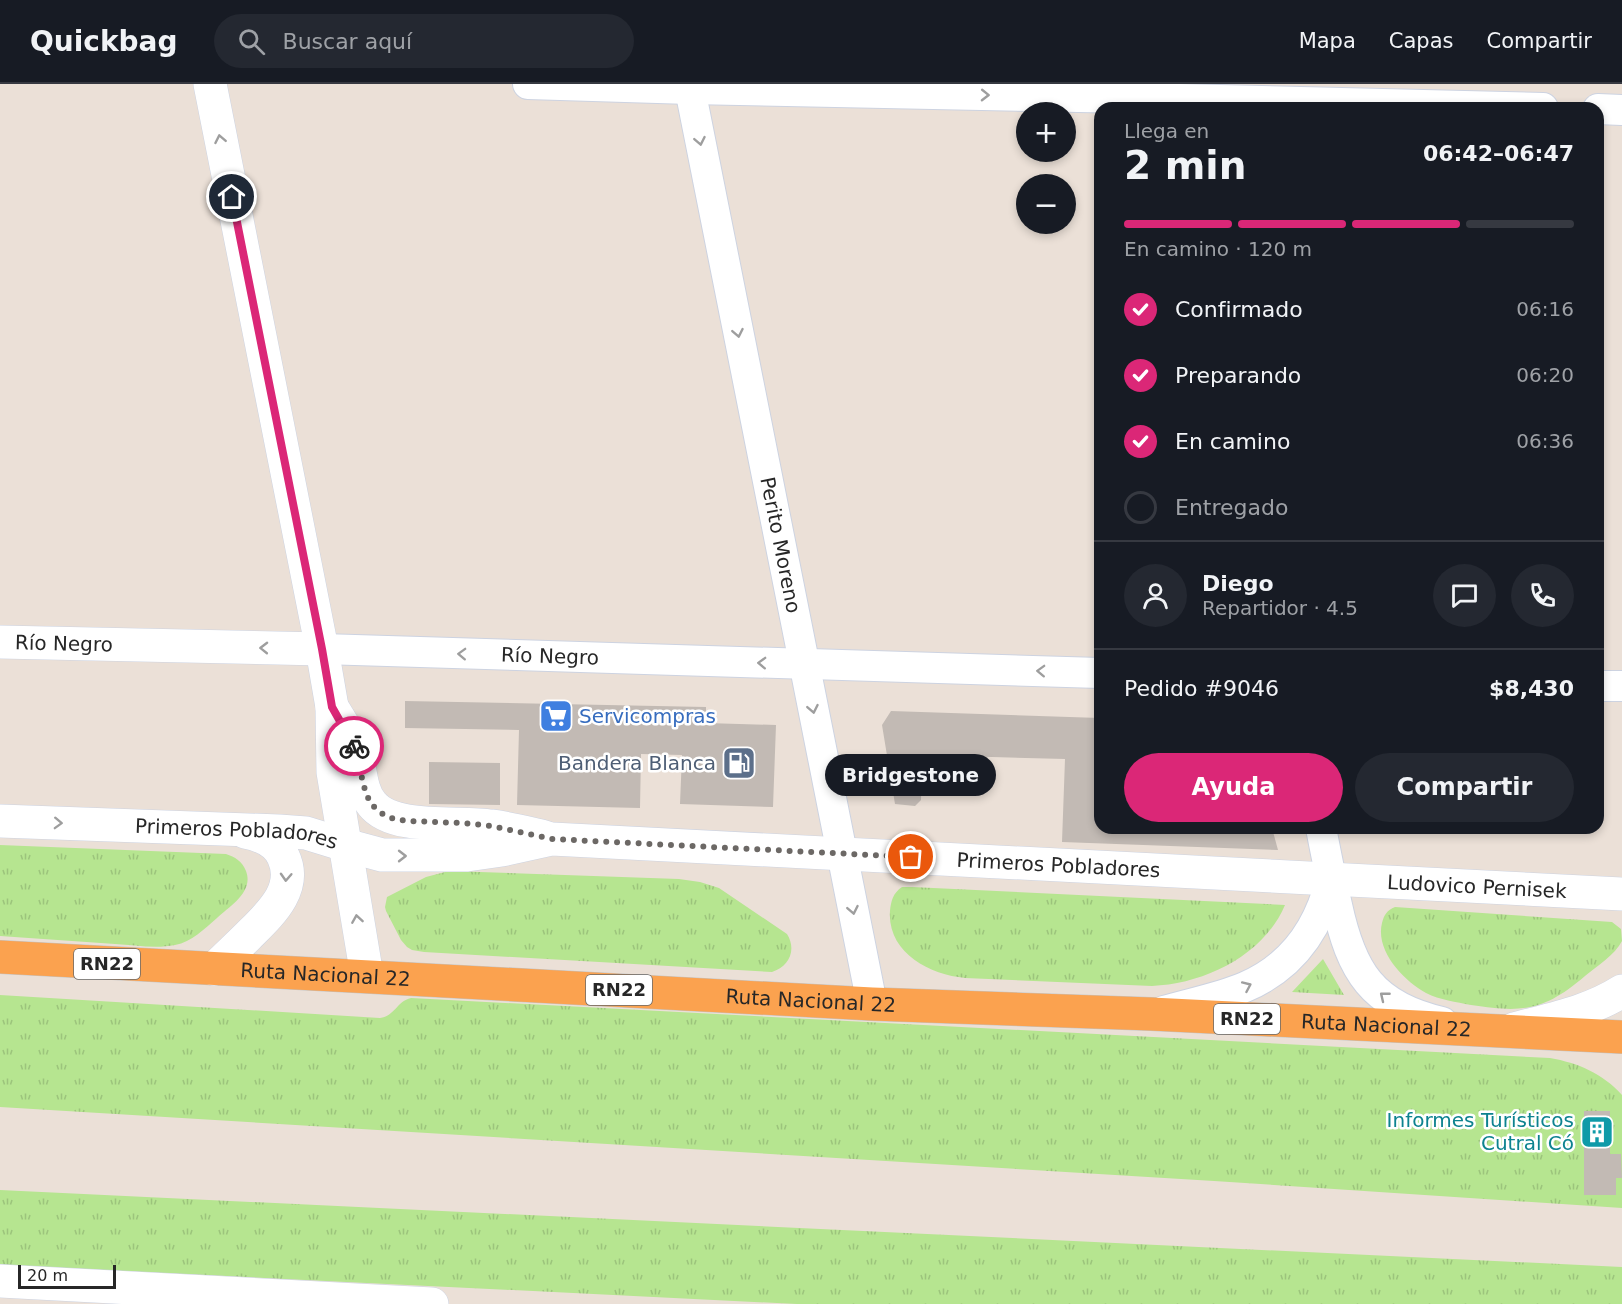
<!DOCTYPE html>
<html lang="es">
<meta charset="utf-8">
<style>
body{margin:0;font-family:"DejaVu Sans",sans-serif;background:#242831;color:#f1f3f6;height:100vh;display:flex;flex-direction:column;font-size:22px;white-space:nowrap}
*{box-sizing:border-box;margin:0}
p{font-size:20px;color:#9ea1a6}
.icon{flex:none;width:33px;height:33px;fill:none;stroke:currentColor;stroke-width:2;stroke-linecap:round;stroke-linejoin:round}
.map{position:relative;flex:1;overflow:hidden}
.side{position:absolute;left:1094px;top:18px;width:510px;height:732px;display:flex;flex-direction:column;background:#171b24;border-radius:18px;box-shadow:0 3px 9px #0003}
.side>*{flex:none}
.tools{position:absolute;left:1016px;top:18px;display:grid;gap:12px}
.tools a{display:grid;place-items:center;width:60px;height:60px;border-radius:50%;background:#171b24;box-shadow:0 3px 9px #0003;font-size:30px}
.scale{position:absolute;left:18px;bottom:15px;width:98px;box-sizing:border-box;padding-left:6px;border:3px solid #272727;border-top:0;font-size:16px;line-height:21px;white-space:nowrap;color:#272727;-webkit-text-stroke:4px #fff;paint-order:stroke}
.pin{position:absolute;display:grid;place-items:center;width:51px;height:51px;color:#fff;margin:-26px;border:3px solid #fff;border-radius:50%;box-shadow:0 2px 6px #0007}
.courier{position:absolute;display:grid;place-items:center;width:60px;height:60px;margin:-30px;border:4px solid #db2777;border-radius:50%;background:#fff;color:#222;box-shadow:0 2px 8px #0007}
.bubble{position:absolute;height:42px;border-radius:21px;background:#171b24;box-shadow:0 3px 9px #0003;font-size:20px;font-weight:800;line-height:42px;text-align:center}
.headline em{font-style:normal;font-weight:800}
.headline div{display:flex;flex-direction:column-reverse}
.headline{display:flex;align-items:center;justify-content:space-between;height:102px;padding:0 30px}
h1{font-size:39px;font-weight:800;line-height:45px}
.bar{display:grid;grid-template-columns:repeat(4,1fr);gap:9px 6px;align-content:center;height:72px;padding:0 30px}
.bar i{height:8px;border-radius:4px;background:#363941}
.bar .current{background:#db2777}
.bar p{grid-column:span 4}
.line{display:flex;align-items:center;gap:15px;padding:0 30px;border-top:2px solid #363941}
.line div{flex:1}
.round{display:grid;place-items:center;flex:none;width:63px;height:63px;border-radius:32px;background:#242831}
ol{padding:0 30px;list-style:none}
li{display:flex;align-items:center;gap:18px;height:66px}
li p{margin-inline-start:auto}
li .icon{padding:6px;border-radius:50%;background:#db2777;color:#fff;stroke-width:4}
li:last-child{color:#9ea1a6}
li i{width:33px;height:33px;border:3px solid #363941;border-radius:50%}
.button{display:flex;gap:12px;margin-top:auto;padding:12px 30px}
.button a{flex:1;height:69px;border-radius:36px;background:#db2777;color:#fff;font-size:24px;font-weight:800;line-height:69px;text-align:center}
.button a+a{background:#242831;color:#f1f3f6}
header{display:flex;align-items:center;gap:36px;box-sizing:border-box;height:84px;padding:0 30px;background:#171b24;border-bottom:2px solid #363941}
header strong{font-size:28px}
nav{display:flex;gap:33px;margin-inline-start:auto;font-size:21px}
.search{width:420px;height:54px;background:#242831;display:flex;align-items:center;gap:15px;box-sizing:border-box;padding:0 21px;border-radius:33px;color:#9ea1a6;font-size:22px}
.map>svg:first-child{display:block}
.grass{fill:url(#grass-tufts)}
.building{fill:#c2bab4}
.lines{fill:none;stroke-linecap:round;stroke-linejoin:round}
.minor-casing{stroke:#cdd3e1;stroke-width:32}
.tertiary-casing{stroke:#cdd3e1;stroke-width:34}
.secondary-casing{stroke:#cdd3e1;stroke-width:34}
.trunk-casing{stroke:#c3c3c3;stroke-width:34}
.minor{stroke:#fff;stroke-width:30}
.tertiary{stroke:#fff;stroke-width:33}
.secondary{stroke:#fff;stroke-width:33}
.trunk{stroke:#fba24f;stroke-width:33}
.oneway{stroke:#9e9e9e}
.done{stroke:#6c6865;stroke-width:6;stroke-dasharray:0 10.8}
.route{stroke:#db2777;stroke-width:8}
.labels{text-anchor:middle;stroke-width:5;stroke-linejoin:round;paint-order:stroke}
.shield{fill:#fff;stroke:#686868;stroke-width:1.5}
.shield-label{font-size:18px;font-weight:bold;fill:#272727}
.street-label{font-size:20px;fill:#272727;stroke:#fff}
.shop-label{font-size:20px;fill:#366cbe;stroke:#fff;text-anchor:start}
.service-label{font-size:20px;fill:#4e5e75;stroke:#fff;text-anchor:end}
.culture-label{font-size:20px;fill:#0d838f;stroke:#fff;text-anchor:end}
</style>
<header>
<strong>Quickbag</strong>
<div class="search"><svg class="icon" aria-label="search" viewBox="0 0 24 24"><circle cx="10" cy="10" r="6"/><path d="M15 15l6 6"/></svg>Buscar aquí</div>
<nav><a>Mapa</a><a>Capas</a><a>Compartir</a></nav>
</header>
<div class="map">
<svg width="1622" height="1220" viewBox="0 0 1622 1220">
<defs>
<pattern id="grass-tufts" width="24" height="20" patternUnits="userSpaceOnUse" patternTransform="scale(1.5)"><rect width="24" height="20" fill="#b6e590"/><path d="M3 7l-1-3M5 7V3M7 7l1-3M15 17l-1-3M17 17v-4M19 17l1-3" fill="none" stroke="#9cc47c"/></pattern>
</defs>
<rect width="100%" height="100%" fill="#ebe0d7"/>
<path class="grass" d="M0,761l226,9c9,3 16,7 20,17 8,21 -16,35 -29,47 -13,11 -25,24 -42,27 -19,4 -41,0 -60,-1 -38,-3 -77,-5 -115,-8z
M449,787l230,8 21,3 19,6 68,46c10,16 2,33 -15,38l-348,-20 -12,-2 -5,-3 -6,-7 -15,-29 -1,-4 2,-10 39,-20z
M902,803h10l373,18c-21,50 -80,79 -133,81l-187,-8c-36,-3 -78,-26 -75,-67 1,-10 3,-18 12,-24z
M1395,823l217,15 9,7 1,12c-7,14 -25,25 -37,35 -41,35 -62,37 -114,29 -15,-3 -31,-5 -45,-12 -22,-12 -51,-42 -44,-70 2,-8 5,-13 13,-16z
M1323,875l21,36 -52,-3z
M0,911l380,23c15,-2 17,-17 31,-20l1139,60c28,5 52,15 72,37v113l-408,-27 -1214,-74z
M0,1106l1622,77v37h-825l-797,-39z"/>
<path class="building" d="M405,617l301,6v16l70,2 -3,82 -93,-3 2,-49 -41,-1 -1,54 -123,-3 2,-75 -114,-2z
M891,627l209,7v110h172l6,22 -216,-8 3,-83 -143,-4 -1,45 -6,6 -20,-2 -13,-79z
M429,678l71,1v42l-71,-1z
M1584,1027h26v43h11l1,24h-6v17h-32z"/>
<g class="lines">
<defs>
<g id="minor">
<path d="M528,0l162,5 489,10 364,9"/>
<path id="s1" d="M689,0l183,920"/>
<path d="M1598,25l24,1"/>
<path id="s2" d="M322,565l778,24"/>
<path d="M1598,602h24"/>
<path d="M1321,744c5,26 10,51 16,77 14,66 35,101 105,117"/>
<path d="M1164,927c27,-8 55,-13 81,-24 47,-20 74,-59 86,-108"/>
</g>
<g id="tertiary">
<path d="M332,623c9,15 19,29 24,45 5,17 4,38 16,52 21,27 87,17 119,22 18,2 36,7 54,11"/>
<path id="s3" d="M345,761l37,10h85l35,-5 50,-11 1070,55"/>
<path d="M1514,945c37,-10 75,-17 108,-38"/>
<path d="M0,1197l432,23"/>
</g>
<g id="secondary">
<path d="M210,0l112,565 10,58 1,65 34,204"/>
<path id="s4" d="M0,558l322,7"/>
<path id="s5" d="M0,737l279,10 27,2 39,12"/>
<path d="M214,885c11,-11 23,-22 34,-33 21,-21 51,-47 35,-80 -7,-15 -22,-21 -38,-24"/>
</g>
<g id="trunk">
<path id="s6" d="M0,873l872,47 279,10 471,23"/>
</g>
</defs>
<use href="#minor" class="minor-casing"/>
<use href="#tertiary" class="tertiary-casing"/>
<use href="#secondary" class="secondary-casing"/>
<use href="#trunk" class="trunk-casing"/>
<use href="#minor" class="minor"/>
<use href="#tertiary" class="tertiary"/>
<use href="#secondary" class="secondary"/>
<use href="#trunk" class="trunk"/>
</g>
<defs><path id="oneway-chevron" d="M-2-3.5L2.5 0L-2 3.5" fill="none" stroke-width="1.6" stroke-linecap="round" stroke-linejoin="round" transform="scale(1.5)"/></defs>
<g class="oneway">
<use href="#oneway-chevron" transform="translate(985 11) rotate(1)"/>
<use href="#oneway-chevron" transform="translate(220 55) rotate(-101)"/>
<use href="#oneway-chevron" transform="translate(700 57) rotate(79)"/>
<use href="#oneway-chevron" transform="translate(738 249) rotate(79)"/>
<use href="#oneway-chevron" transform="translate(264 564) rotate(-179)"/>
<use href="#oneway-chevron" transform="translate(462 570) rotate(-178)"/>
<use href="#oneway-chevron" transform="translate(762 579) rotate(-178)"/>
<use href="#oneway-chevron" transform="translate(1041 587) rotate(-178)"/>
<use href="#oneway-chevron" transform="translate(813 625) rotate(79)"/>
<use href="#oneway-chevron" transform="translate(58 739) rotate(2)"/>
<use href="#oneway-chevron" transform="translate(402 772)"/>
<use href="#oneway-chevron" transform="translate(286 793) rotate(93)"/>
<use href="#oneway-chevron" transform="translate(853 826) rotate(79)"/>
<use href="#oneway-chevron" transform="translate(357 835) rotate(-99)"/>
<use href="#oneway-chevron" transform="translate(1247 902) rotate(-24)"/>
<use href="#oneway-chevron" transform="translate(1384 912) rotate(-141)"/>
</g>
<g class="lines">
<path class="done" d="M354,662l12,48 6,11 9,8 13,6 13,2 56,2 28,3 61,13 359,18"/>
<path class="route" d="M232,113l90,452 10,58 22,39"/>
</g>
<defs>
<symbol id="supermarket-square" viewBox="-11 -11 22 22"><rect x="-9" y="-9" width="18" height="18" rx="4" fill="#3f7fe0" stroke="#fff"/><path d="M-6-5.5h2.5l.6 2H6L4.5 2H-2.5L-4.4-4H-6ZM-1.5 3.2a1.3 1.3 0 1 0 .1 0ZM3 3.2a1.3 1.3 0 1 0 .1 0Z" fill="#fff"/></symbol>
<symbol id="fuel-square" viewBox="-11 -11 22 22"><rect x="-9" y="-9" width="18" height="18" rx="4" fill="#5c6f8a" stroke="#fff"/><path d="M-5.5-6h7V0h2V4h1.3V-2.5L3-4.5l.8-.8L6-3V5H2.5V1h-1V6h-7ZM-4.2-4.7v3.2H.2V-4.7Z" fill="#fff"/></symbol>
<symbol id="building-square" viewBox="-11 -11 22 22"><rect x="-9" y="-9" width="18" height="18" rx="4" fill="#0f9aa8" stroke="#fff"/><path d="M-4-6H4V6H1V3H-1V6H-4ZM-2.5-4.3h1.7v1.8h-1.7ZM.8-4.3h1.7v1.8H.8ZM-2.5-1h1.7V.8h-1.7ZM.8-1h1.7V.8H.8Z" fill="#fff"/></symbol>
</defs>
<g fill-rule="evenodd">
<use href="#supermarket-square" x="537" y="613" width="38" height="38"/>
<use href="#fuel-square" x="720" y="660" width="38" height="38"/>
<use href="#building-square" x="1578" y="1029" width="38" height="38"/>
</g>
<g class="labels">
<g class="shield">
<rect x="74" y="865" width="66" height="30" rx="4.5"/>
<rect x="586" y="891" width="66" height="30" rx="4.5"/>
<rect x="1214" y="920" width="66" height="30" rx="4.5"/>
</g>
<g class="shield-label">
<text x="107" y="886">RN22</text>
<text x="619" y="912">RN22</text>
<text x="1247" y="941">RN22</text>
</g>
<g class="street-label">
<text dy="7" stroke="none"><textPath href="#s1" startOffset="470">Perito Moreno</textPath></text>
<text dy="7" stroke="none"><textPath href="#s4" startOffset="64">Río Negro</textPath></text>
<text dy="7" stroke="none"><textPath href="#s2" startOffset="228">Río Negro</textPath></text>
<text dy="7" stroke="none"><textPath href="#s5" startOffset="237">Primeros Pobladores</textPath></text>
<text dy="7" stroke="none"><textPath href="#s3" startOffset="717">Primeros Pobladores</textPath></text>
<text dy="7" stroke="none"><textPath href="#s3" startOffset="1136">Ludovico Pernisek</textPath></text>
<text dy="7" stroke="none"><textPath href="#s6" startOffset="326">Ruta Nacional 22</textPath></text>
<text dy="7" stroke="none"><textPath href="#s6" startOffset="812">Ruta Nacional 22</textPath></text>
<text dy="7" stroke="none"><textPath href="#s6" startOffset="1388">Ruta Nacional 22</textPath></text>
</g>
<g class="shop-label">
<text x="579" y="639">Servicompras</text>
</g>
<g class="service-label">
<text x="716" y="686">Bandera Blanca</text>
</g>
<g class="culture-label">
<text x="1574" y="1043">Informes Turísticos<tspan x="1574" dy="23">Cutral Có</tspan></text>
</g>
</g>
</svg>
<div class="tools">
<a>+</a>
<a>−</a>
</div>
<div class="scale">20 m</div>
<div class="pin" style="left:911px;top:773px;background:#ea580c"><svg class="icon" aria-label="bag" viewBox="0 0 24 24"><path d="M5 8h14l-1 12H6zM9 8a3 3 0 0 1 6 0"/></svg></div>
<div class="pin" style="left:232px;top:113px;background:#1f2937"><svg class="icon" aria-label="home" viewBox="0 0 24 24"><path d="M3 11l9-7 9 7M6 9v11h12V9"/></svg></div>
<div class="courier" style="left:354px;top:662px"><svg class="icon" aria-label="bike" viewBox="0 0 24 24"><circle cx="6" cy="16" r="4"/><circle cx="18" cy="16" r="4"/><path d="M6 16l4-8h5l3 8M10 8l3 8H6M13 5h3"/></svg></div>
<div class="bubble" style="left:825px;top:670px;width:171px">Bridgestone</div>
<section class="side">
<div class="headline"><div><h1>2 min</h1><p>Llega en</p></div><em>06:42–06:47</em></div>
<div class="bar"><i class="current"></i><i class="current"></i><i class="current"></i><i></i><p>En camino · 120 m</p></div>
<ol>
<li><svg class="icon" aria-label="check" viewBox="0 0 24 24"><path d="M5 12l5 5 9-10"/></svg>Confirmado<p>06:16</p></li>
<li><svg class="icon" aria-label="check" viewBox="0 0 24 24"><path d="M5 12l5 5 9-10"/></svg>Preparando<p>06:20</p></li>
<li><svg class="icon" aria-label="check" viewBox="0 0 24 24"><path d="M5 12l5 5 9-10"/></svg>En camino<p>06:36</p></li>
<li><i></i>Entregado</li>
</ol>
<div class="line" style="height:108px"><a class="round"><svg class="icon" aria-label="person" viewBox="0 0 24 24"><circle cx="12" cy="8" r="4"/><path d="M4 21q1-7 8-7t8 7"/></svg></a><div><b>Diego</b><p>Repartidor · 4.5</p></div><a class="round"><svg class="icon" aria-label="chat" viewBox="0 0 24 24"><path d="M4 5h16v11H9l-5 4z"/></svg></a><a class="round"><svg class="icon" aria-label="phone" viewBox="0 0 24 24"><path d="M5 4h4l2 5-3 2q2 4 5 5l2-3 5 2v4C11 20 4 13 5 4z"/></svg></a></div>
<div class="line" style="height:78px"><div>Pedido #9046</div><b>$8,430</b></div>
<div class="button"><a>Ayuda</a><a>Compartir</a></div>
</section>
</div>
